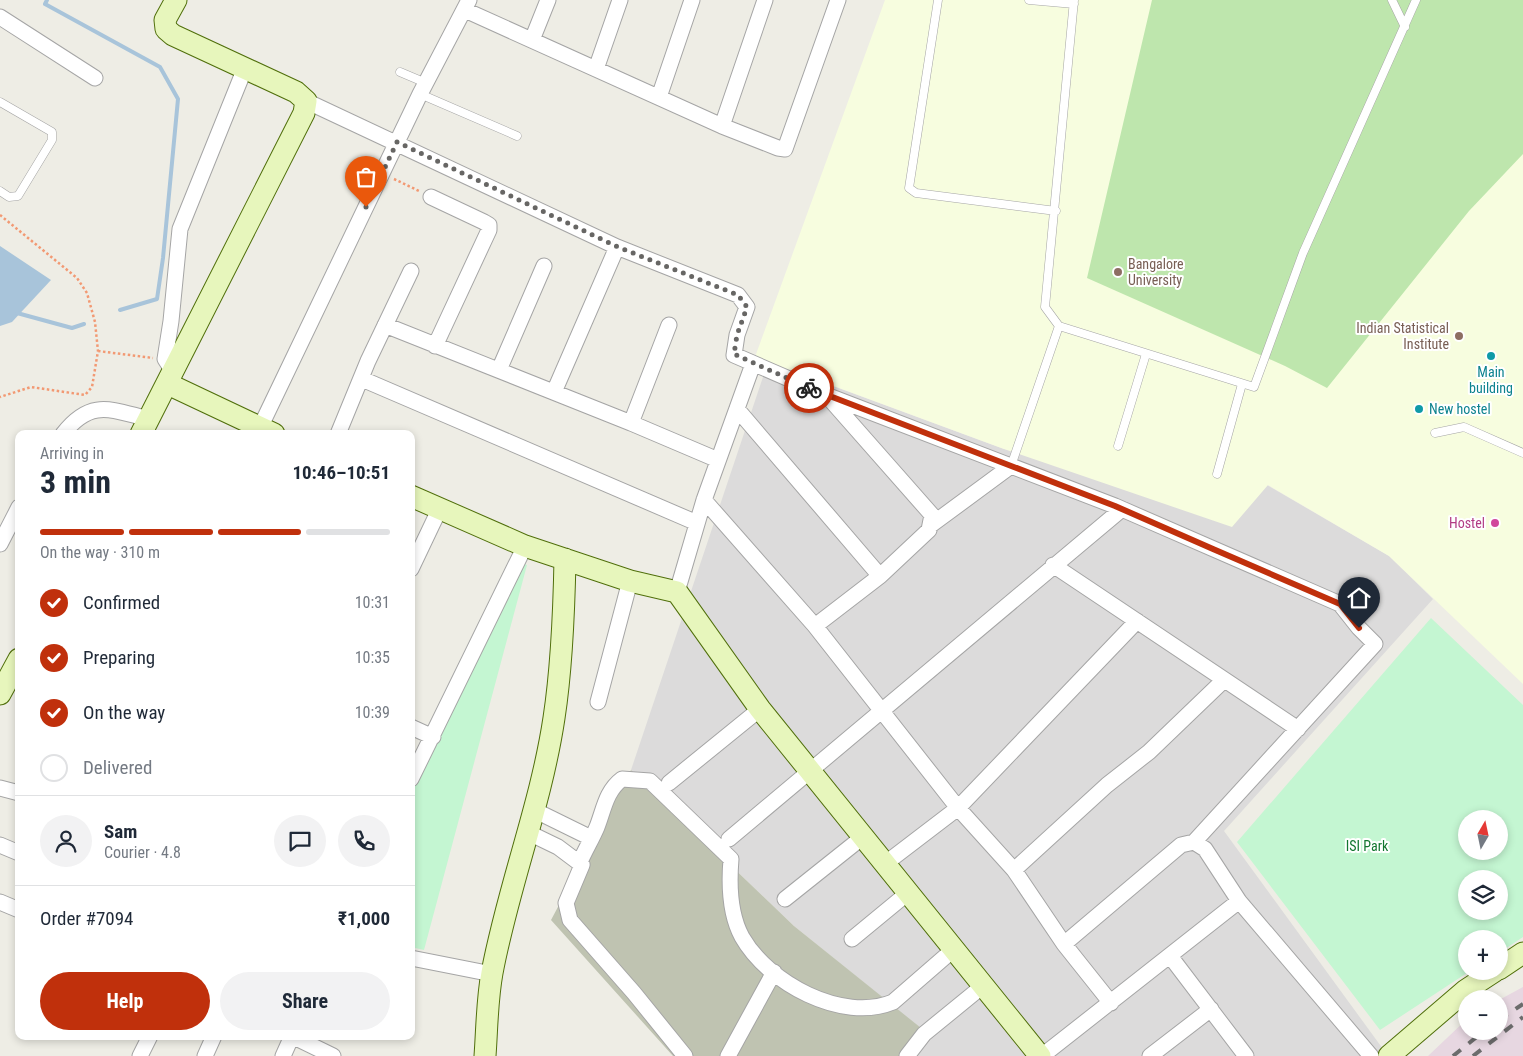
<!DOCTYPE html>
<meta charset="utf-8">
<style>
body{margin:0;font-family:"Roboto Condensed",sans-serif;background:#f2f2f3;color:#1f2937;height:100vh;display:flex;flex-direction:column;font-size:19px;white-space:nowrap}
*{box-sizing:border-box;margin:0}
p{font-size:16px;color:#747a83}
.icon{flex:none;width:28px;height:28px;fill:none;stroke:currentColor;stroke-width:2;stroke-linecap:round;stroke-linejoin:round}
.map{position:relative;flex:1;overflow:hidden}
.drawer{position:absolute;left:15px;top:430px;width:400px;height:610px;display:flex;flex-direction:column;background:#fff;border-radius:10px;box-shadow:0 2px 8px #0003}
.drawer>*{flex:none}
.needle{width:32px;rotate:9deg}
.controls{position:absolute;left:1458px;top:810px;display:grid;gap:10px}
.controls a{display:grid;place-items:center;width:50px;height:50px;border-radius:50%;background:#fff;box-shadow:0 2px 8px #0003;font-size:25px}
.pin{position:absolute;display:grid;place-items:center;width:42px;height:42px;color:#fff;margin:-51px -21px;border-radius:50% 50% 50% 0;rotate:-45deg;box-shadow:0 0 5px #0007}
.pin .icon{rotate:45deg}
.courier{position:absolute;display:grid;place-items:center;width:50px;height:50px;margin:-25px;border:4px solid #c0300c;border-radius:50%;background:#fff;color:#222;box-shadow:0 1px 6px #0007}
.overview em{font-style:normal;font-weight:700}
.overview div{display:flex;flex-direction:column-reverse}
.overview{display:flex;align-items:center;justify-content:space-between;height:85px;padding:0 25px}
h1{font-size:32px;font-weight:700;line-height:38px}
.bar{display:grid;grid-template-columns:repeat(4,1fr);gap:8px 5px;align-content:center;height:60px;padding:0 25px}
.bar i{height:6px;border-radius:4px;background:#e0e1e3}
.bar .selected{background:#c0300c}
.bar p{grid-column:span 4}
.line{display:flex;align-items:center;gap:12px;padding:0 25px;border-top:1px solid #e0e1e3}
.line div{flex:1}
.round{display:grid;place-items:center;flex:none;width:52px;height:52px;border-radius:26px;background:#f2f2f3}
ol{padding:0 25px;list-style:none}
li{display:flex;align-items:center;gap:15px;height:55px}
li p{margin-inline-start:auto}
li .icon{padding:5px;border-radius:50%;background:#c0300c;color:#fff;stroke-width:4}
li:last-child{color:#747a83}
li i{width:28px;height:28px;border:2px solid #e0e1e3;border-radius:50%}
.button{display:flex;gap:10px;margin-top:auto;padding:10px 25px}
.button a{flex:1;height:58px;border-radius:30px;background:#c0300c;color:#fff;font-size:20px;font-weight:700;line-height:58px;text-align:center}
.button a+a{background:#f2f2f3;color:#1f2937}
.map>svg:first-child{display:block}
.residential{fill:#dcdbdb}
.industrial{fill:#e7d7e1}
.education{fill:#f7fddf}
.construction{fill:#bfc3b1}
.grass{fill:#bee6ad}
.park{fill:#c4f6d2;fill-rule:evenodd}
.water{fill:#a8c4da}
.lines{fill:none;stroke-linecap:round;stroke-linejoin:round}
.stream{stroke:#a8c4da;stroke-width:4}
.lane-casing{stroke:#a5a5a5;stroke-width:9}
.street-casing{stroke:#a5a5a5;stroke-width:17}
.secondary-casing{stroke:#506f0b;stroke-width:23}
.path{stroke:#f29973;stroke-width:2.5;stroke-dasharray:2.5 2.5;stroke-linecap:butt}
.lane{stroke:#fff;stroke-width:8}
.street{stroke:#fff;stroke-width:15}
.secondary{stroke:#e7f6bc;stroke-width:21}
.rail{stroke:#6c6c6c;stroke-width:4;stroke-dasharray:10 10;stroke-linecap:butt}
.done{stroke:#676664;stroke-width:5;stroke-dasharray:0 9}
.route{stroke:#c0300c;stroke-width:6}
.education-dot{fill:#8d6e63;stroke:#fff;stroke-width:2}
.culture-dot{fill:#0f9aa8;stroke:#fff;stroke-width:2}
.hotel-dot{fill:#d1479c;stroke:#fff;stroke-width:2}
.labels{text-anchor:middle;stroke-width:4;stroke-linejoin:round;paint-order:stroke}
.education-label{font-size:14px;fill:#785e54;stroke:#fff;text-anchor:start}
.culture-label{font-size:14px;fill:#0d838f;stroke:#fff}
.hotel-label{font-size:14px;fill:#b23c85;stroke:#fff;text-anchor:end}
.park-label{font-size:14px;fill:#12762f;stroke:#fff}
</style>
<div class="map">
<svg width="1523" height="1056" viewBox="0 0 1523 1056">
<rect width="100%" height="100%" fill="#eeede5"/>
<path class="residential" d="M768,362l236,87 263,36 122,71 44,43 -209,232 159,218 -9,7h-469l15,-28 -126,-102 -163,-156z"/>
<path class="industrial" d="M1523,987v69h-95l38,-36v11h33v-31z"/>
<path class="education" d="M885,0h638v684l-134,-128 -121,-71 -36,42 -228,-78 -249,-92z"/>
<path class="construction" d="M631,770l163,156 127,102 -16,28h-232l-122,-136z"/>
<path class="grass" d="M1152,0h371v154l-54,57 -142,177 -42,-22 -198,-88z"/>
<path class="park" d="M520,562l7,3 -103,385 -13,-3v-179z
M1431,618l92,87v232l-24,16v-14h-33v32h4l-90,59 -143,-188zM1466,819h33v32h-33zM1466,879h33v32h-33z"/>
<path class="water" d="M0,246l51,34 -39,42 -12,4z"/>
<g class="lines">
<path class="stream" d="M47,0l-2,4 115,63 18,32 -15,159 -6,41 -37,11
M17,313l55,15 12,-4"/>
<defs>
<path id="lane" d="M938,0l-29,188 7,5 140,18
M1029,0l45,4
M1074,0l-29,307 14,19 195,61 49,-134 113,-253
M1392,0l13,27
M400,72l26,11
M420,94l97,42
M0,102l52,30v8l-34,56 -9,1 -9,-6
M1435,433l29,-6 59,26
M1118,446l28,-92
M1011,466l48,-140
M1217,474l25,-90"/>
<path id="street" d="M465,10l257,116 56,22 7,1 53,-149
M0,17l95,61
M532,40l16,-40
M596,69l24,-69
M659,97l33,-97
M306,101l311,146 121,48 9,12 -10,28 -3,20 92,40 289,111 225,98 19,24 16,16 -181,198
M722,126l43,-126
M431,197l53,25 5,3v5l-54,116
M385,325l246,98 87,37
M499,370l45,-104
M174,373l-9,-14 6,-38 9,-92 65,-161
M362,379l335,144
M554,392l63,-145
M737,409l143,167
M631,423l38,-98
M63,434c28,-36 48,-24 86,-15
M257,434l163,-340 49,-94
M338,434l30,-73 43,-90
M704,500l111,126 143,182 56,62 50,74 47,59
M931,525l80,-59
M0,544l19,-37
M1053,565l245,164
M411,569l29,-61
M677,592l27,-92 49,-136
M815,626l65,-50 49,-46 3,-15 -104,-118
M598,702l32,-121
M411,727l22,10
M411,779l114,-233
M669,783l91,-74
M0,788l19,5
M534,810l57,28
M527,832l31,15 24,18 -16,38 4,17 64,73 51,63
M729,839l393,-330
M0,845l19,8
M580,862c5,-12 12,-23 17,-35 7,-18 9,-36 25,-48l28,2 81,78c-2,24 -1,56 11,78 26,46 100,86 151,65l61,-53
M886,863l72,-55 179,-187
M1014,870l93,-85 42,-33 75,-72
M785,899l79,-63
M0,902l19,8
M852,939l57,-47
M1064,944l117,-99 13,-3 11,7 34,52 132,155
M1170,956l76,100
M411,958l81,16
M292,1036l41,20
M140,1056l10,-20
M205,1056l9,-20
M283,1056l9,-20
M728,1056l46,-84
M907,1056l17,-22 60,-49
M1042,1056l197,-155
M1150,1056l61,-47"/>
<path id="secondary" d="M168,384l106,50
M141,434l163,-321 2,-12 -10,-9 -123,-57 -7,-6 -1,-9 11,-20
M411,496l114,50 105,35 47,11 83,117 280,347
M0,694l19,-35
M1499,969l24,-16
M485,1056c2,-27 2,-56 7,-83 16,-86 49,-168 62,-255 8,-52 10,-106 11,-159
M1389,1056l77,-66 29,-19"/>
</defs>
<use href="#lane" class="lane-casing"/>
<use href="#street" class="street-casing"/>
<use href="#secondary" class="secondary-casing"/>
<path class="path" d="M394,179l25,12
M0,215l77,63 10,15 8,29 3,29 -6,36 -7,8 -54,-8 -31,10
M98,351l55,7"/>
<use href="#lane" class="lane"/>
<use href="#street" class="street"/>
<use href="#secondary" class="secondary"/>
<path class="rail" d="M1499,1020l24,-16
M1453,1056l31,-25
M1473,1056l50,-39"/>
</g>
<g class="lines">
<path class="done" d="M366,207l31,-65 221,105 120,48 9,12 -10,28 -3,19 75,34"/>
<path class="route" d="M809,388l306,118 98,43 127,55 19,24"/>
</g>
<g class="education-dot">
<circle cx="1118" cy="272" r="5"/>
<circle cx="1459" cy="336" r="5"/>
</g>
<g class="culture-dot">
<circle cx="1491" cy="356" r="5"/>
<circle cx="1419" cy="409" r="5"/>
</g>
<circle class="hotel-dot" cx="1495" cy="523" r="5"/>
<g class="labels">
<g class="education-label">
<text x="1128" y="269">Bangalore<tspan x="1128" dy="16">University</tspan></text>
<text x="1449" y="333" text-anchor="end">Indian Statistical<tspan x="1449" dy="16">Institute</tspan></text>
</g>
<g class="culture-label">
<text x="1491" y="377">Main<tspan x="1491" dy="16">building</tspan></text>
<text x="1429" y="414" text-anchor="start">New hostel</text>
</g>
<g class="hotel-label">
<text x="1485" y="528">Hostel</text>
</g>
<g class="park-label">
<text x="1367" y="851">ISI Park</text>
</g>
</g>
</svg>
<div class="controls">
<a><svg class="needle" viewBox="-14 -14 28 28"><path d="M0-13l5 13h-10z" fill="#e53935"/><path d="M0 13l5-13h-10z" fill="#747a83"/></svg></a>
<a><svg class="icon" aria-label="layers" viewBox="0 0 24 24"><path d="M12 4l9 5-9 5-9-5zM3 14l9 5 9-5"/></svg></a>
<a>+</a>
<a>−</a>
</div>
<div class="pin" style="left:366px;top:207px;background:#ea580c"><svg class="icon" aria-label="bag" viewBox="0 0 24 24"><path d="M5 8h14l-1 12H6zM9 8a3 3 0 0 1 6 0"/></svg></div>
<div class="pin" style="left:1359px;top:628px;background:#1f2937"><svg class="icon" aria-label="home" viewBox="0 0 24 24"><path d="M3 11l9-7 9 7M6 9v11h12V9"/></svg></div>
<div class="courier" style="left:809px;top:388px"><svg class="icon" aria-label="bike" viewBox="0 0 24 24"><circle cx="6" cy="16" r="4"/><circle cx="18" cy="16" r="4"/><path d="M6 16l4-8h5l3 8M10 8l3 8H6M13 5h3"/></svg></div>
<section class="drawer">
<div class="overview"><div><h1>3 min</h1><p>Arriving in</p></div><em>10:46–10:51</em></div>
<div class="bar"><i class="selected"></i><i class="selected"></i><i class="selected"></i><i></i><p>On the way · 310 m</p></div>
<ol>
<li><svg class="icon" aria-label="check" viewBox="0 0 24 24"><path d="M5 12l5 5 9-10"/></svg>Confirmed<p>10:31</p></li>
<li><svg class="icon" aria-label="check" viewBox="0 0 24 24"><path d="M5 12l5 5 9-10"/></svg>Preparing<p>10:35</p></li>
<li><svg class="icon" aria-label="check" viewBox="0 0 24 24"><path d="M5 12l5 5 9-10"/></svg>On the way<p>10:39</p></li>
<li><i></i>Delivered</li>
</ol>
<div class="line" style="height:90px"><a class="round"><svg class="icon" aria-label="person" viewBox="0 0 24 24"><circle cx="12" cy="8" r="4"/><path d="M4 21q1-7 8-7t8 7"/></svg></a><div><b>Sam</b><p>Courier · 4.8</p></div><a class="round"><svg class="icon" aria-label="chat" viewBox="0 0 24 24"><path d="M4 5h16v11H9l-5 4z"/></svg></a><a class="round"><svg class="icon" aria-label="phone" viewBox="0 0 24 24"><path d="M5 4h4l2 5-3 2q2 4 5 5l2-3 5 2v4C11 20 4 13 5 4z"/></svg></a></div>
<div class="line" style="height:65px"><div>Order #7094</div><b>₹1,000</b></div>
<div class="button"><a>Help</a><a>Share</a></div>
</section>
</div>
